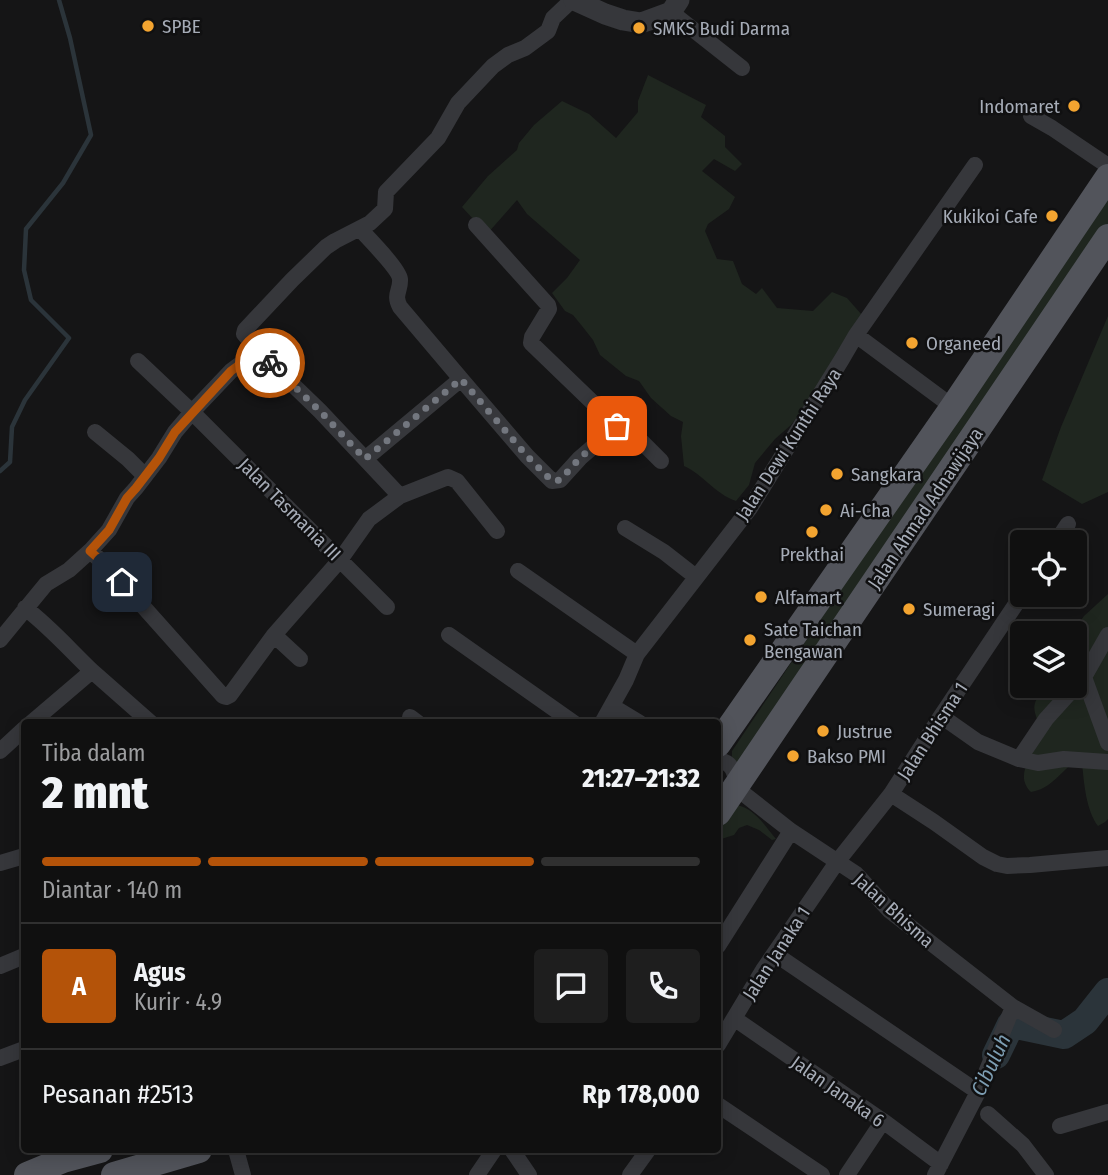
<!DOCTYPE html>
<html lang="id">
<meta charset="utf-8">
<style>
body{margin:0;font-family:"Fira Sans Condensed",sans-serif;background:#1e1e1e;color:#f1f3f6;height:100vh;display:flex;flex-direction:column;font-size:26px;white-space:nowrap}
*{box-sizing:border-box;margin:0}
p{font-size:23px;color:#9c9d9f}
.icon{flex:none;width:38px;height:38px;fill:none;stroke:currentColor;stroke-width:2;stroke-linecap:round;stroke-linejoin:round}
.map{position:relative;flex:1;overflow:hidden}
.drawer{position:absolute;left:21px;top:719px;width:700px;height:434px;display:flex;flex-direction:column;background:#101010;border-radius:7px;box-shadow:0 4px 18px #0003,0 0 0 2px #303030}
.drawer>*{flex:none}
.buttons{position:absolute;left:1010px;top:530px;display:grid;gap:14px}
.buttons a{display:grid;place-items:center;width:77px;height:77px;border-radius:7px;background:#101010;box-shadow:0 4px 18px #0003,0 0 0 2px #303030;font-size:35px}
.pin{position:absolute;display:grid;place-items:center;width:60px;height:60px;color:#fff;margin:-30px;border-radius:14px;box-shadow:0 4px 10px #0006}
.courier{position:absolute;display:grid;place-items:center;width:70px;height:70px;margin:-35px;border:5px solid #b45309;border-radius:50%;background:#fff;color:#222;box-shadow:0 2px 9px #0007}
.head em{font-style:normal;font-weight:800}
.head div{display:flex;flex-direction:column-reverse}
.head{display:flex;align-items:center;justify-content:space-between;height:119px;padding:0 21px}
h1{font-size:46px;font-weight:800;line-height:52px}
.bar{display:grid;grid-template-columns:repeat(4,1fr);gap:10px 7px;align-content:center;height:84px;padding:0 21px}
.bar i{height:9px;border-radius:5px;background:#303030}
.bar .on{background:#b45309}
.bar p{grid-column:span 4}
.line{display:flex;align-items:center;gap:18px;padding:0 21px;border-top:2px solid #303030}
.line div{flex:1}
.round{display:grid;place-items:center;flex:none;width:74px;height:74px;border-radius:7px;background:#1e1e1e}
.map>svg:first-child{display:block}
.green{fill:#1f261f}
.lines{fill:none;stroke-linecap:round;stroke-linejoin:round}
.stream{stroke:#2b343a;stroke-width:4.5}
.river{stroke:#2b343a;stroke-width:28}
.minor{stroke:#36373b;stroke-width:16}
.tertiary{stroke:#36373b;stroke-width:21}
.primary{stroke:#52545b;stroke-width:26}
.done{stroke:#73777f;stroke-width:7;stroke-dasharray:0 12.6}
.route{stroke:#b45309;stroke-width:9}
.poi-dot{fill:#f3a430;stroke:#101011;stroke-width:2.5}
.labels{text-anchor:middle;stroke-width:5;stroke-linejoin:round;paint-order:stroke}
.poi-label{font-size:19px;fill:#a6acb7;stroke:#101011;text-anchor:start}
.street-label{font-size:19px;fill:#a6acb7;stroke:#101011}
.water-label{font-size:21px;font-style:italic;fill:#7d9db2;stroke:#101011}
</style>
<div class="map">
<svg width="1108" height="1175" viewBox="0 0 1108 1175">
<rect width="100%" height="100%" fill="#151516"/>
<path class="green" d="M648,75l58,30 -5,12 24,19v11l17,17 -7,7 -21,-12 -12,12 33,26 -6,12 -21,15 -3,7 12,28 16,2 9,23 14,10 6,-6 15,20 36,3 19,-19 15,6 15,17 -30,54 -41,56 -16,14 -20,24 -6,22 -13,16c-21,-7 -32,-26 -52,-35l-3,-30 2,-14 -12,-6 -20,-18 -12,-17 -13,-5 -26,-21 -7,-15 -11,-14 -9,-11 -8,-4 -13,-18 15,-15 13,-18 -53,-46 -10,-14 -30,34 -25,-27 26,-31 29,-26 2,-7 15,-18 28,-24 27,13 27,24 22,-26v-11z
M1108,190v35l-367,540 -9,-6v-8z
M1108,316v176l-26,12 -40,-24 19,-53z
M1108,594v225l-3,3 -7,4c-12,-16 -14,-43 -16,-63h-9c-14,11 -23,26 -42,29 -19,-19 6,-38 8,-60 1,-14 -11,-23 0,-36 10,-12 22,-10 35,-10v-52l-2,-1 12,-17z
M737,805c18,4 28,21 39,34l-4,1 -13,-10 -12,-5 -8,3 -5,7 -16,5v-16z"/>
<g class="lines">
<path class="stream" d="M0,471l10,-9 2,-35 13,-27 44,-62 -38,-38 -7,-30 2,-41 37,-46 28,-48 -21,-97 -11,-38"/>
<path class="river" d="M996,1055l15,-31 53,11 21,-14 23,-29"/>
<path class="minor" d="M671,12l71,56
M1031,116l21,12 56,38
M476,225l72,80 1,4 -17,28 -1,6 86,83 25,16 19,19
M360,229c8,9 39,40 40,50 1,12 -7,15 0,28l61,72
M856,335l97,72
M138,361l54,51 195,195
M95,432l33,27 17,17
M365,459l96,-80 66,77 25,25 8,-1 20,-22 37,-32
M625,528l39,24 32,25
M497,531l-40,-50 -9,-4 -48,19 -80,-85 -62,-60 -14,-17 1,-4 47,-50 34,-33 9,-6 35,-18 15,-14 1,-17 52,-54 20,-35 35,-37 15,-11 17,-7 23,-17 5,-13 19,-18
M1056,542l12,-18
M90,551l18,16 115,129 3,1 4,-2 44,-60
M518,571l119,83
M25,608c24,18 45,42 67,63
M449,635l125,88
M0,640l46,-56 23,-14 21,-19 19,-21 18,-32 9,-10 23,-30 16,-26 17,-20 39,-41 27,-20
M300,659l-26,-24 66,-75 29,-41 31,-23
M1084,677l24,66
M612,706l28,17
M941,716l37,26 41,17 27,-40 38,-42 24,-42
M410,717l8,6
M31,723l61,-52 59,52
M602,723l24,-43 11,-26 113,-146 92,-149 14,-24 119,-170
M0,751l24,-22
M1019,759l19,4 26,-4 44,3
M718,760c14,2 19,13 17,27
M735,787l56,44 65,43 34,37 123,96 41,23
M891,794l43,28 49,35 14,7 10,2 23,-1 78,-7
M0,863l24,-7
M718,946l73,-115
M775,954l203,138
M0,966l24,-10
M735,1019l148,102 58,43
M718,1045l45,-75 74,-108 54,-68 50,-78 81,-121
M0,1058l24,-9
M718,1105l104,70
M988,1114l35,31 23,30
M1060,1126l48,-14
M236,1150l7,25
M512,1150l17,25
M477,1175l17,-25
M630,1175l18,-25
M847,1175l36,-54
M935,1175l43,-83 35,-85"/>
<path class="tertiary" d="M574,0l31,14 18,6 18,3 30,-11 8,-12"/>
<path class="primary" d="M718,744l235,-337 155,-230
M718,813l390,-576
M27,1175l36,-15 37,-10
M114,1175l85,-25"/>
</g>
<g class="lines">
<path class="done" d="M270,363l50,48 45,48 96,-80 66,77 25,25 8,-1 20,-22 37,-32"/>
<path class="route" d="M122,582l-14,-15 -18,-16 19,-21 18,-32 9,-10 23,-30 16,-26 56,-61 27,-20 12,12"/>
</g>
<g class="poi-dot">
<circle cx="148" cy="26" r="7"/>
<circle cx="639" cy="28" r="7"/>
<circle cx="1074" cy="106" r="7"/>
<circle cx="1052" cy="216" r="7"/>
<circle cx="912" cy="343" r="7"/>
<circle cx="837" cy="474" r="7"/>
<circle cx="826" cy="510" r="7"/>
<circle cx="812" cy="532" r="7"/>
<circle cx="761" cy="597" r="7"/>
<circle cx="909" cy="609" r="7"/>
<circle cx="750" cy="640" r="7"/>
<circle cx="823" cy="731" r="7"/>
<circle cx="793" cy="756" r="7"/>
</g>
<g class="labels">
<g class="poi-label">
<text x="162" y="33">SPBE</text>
<text x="653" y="35">SMKS Budi Darma</text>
<text x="1060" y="113" text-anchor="end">Indomaret</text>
<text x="1038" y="223" text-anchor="end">Kukikoi Cafe</text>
<text x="926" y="350">Organeed</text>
<text x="851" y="481">Sangkara</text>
<text x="840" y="517">Ai-Cha</text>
<text x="812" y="561" text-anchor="middle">Prekthai</text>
<text x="775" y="604">Alfamart</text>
<text x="923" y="616">Sumeragi</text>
<text x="764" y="636">Sate Taichan<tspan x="764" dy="22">Bengawan</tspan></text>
<text x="837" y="738">Justrue</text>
<text x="807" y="763">Bakso PMI</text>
</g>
<g class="street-label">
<text transform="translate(788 444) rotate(-57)" y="7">Jalan Dewi Kunthi Raya</text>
<text transform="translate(925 508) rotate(-56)" y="7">Jalan Ahmad Adnawijaya</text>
<text transform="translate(290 509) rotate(45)" y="7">Jalan Tasmania III</text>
<text transform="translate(932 731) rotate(-57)" y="7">Jalan Bhisma 1</text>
<text transform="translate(894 910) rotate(42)" y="7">Jalan Bhisma</text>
<text transform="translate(776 953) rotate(-57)" y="7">Jalan Janaka 1</text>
<text transform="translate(838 1091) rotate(35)" y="7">Jalan Janaka 6</text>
</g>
<g class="water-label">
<text transform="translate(991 1065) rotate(-65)" y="7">Cibuluh</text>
</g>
</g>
</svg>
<div class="buttons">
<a><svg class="icon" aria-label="locate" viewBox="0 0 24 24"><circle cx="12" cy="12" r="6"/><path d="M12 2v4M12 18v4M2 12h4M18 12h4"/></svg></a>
<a><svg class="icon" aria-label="layers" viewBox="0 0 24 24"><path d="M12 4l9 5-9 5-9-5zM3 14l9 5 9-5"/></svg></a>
</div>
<div class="pin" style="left:617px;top:426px;background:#ea580c"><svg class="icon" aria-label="bag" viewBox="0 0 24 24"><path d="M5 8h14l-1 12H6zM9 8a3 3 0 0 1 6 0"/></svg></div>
<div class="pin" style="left:122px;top:582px;background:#1f2937"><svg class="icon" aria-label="home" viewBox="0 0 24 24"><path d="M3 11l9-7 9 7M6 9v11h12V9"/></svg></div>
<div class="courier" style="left:270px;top:363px"><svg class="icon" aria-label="bike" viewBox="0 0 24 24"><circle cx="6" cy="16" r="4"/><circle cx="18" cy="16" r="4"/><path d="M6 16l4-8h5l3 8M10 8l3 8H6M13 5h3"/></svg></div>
<section class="drawer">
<div class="head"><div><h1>2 mnt</h1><p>Tiba dalam</p></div><em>21:27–21:32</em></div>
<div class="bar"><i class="on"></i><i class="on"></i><i class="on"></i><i></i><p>Diantar · 140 m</p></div>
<div class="line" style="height:126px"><b class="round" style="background:#b45309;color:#fff">A</b><div><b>Agus</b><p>Kurir · 4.9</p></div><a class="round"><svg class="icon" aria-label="chat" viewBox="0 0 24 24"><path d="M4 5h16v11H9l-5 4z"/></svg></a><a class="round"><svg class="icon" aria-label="phone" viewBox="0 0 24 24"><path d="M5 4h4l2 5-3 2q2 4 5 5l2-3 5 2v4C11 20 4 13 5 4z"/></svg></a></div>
<div class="line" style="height:91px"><div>Pesanan #2513</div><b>Rp 178,000</b></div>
</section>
</div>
